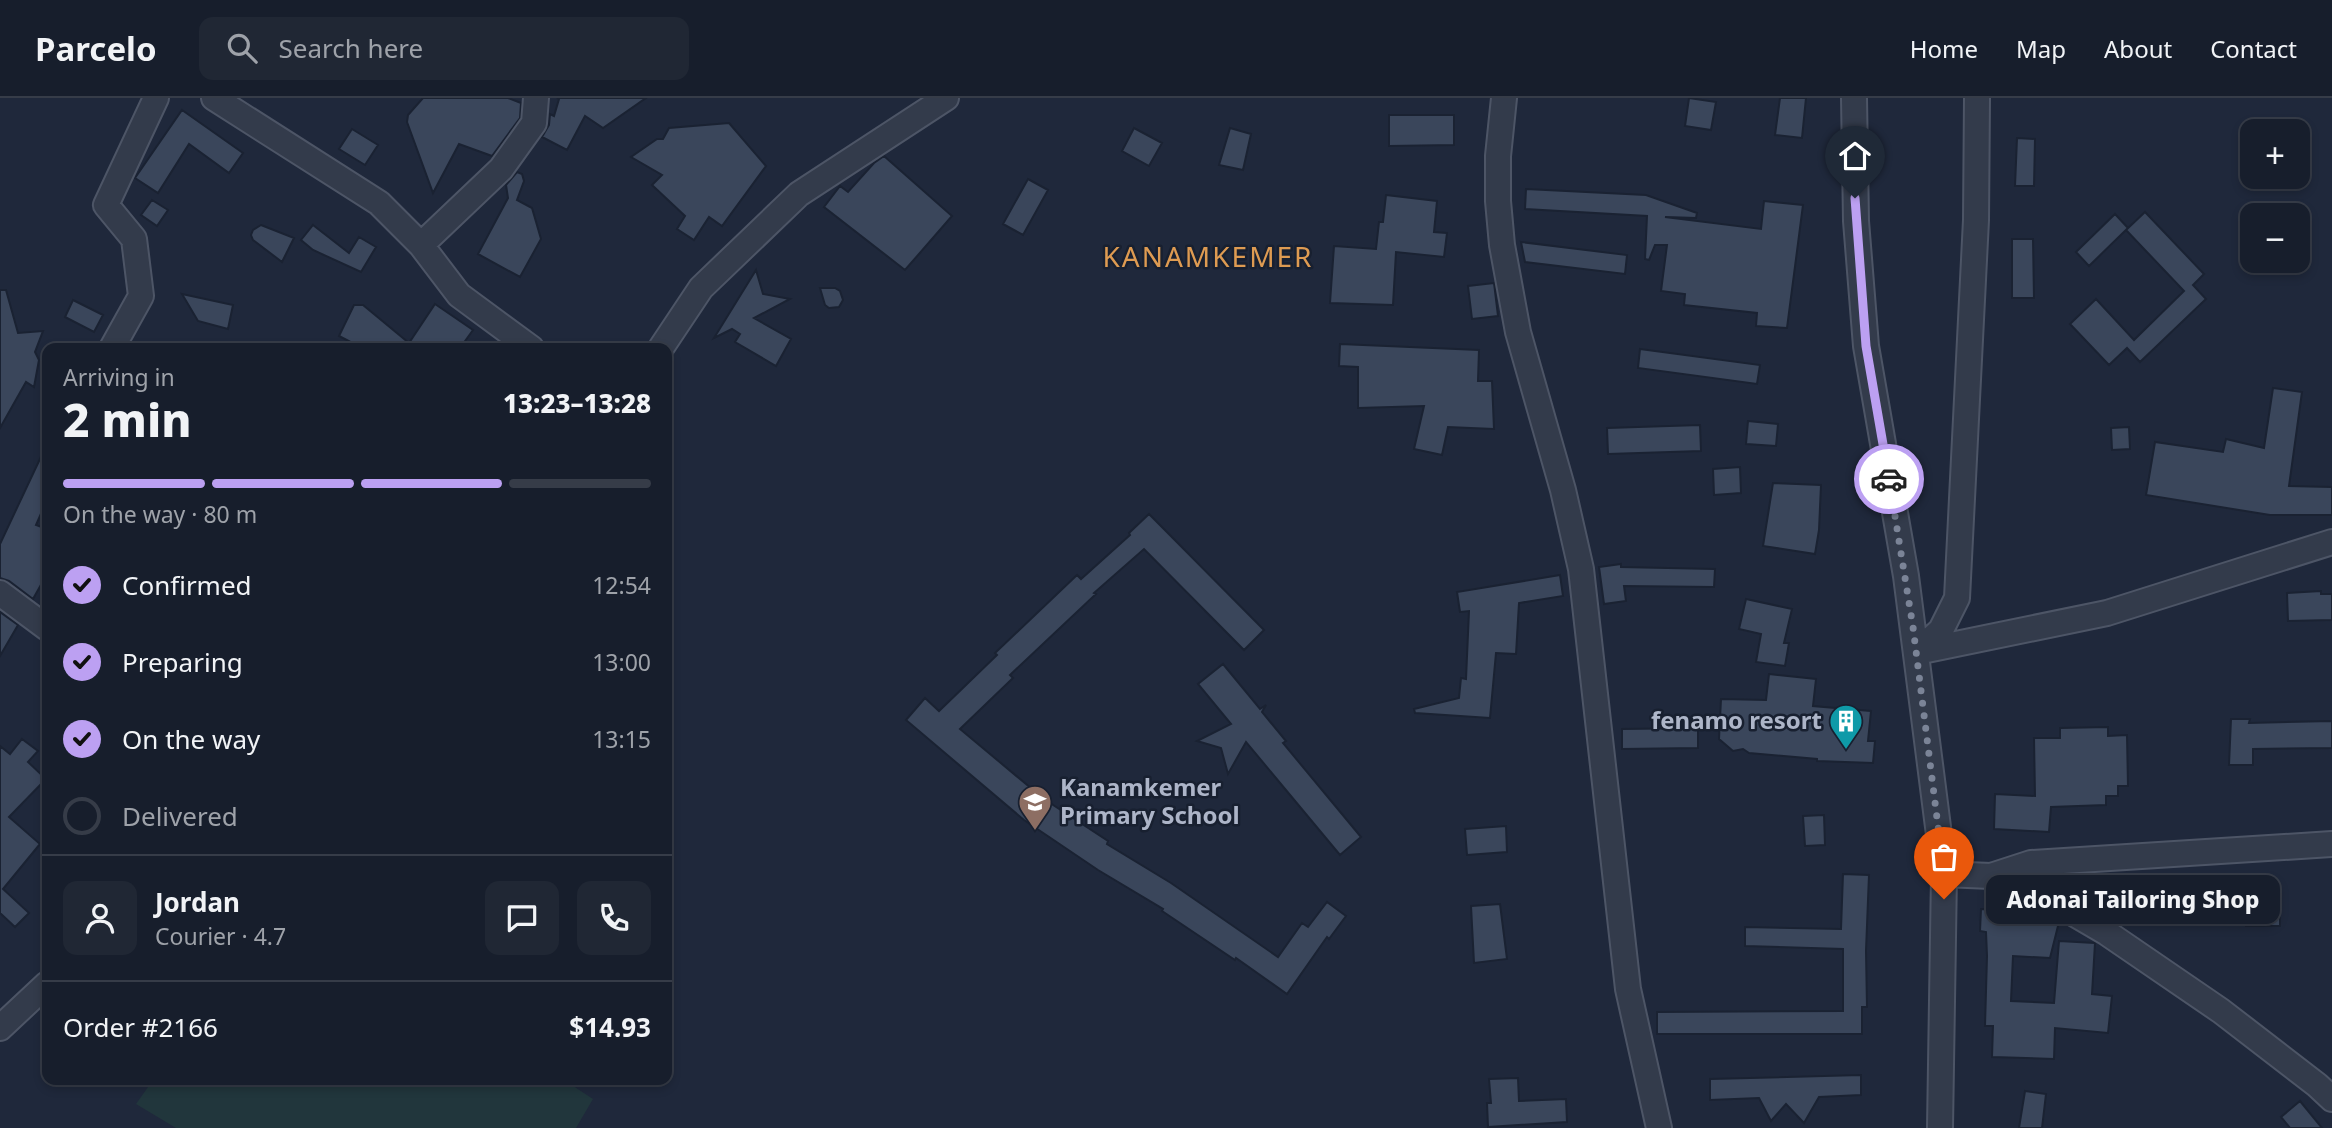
<!DOCTYPE html>
<meta charset="utf-8">
<style>
body{margin:0;font-family:"Noto Sans",sans-serif;background:#202734;color:#f1f3f6;height:100vh;display:flex;flex-direction:column;font-size:26px;white-space:nowrap}
*{box-sizing:border-box;margin:0}
p{font-size:23px;color:#9ea2a9}
.icon{flex:none;width:38px;height:38px;fill:none;stroke:currentColor;stroke-width:2;stroke-linecap:round;stroke-linejoin:round}
.map{position:relative;flex:1;overflow:hidden}
.panel{position:absolute;left:42px;top:245px;width:630px;height:742px;display:flex;flex-direction:column;background:#171e2c;border-radius:14px;box-shadow:0 4px 10px #0003,0 0 0 2px #363c48}
.panel>*{flex:none}
.tools{position:absolute;left:2240px;top:21px;display:grid;gap:14px}
.tools a{display:grid;place-items:center;width:70px;height:70px;border-radius:14px;background:#171e2c;box-shadow:0 4px 10px #0003,0 0 0 2px #363c48;font-size:35px}
.pin{position:absolute;display:grid;place-items:center;width:60px;height:60px;color:#fff;margin:-72px -30px;border-radius:50% 50% 50% 0;rotate:-45deg;box-shadow:0 0 7px #0007}
.pin .icon{rotate:45deg}
.courier{position:absolute;display:grid;place-items:center;width:70px;height:70px;margin:-35px;border:5px solid #bca0f2;border-radius:50%;background:#fff;color:#222;box-shadow:0 2px 9px #0007}
.bubble{position:absolute;height:49px;border-radius:14px;background:#171e2c;box-shadow:0 4px 10px #0003,0 0 0 2px #363c48;font-size:23px;font-weight:800;line-height:49px;text-align:center}
.headline em{font-style:normal;font-weight:800}
.headline div{display:flex;flex-direction:column-reverse}
.headline{display:flex;align-items:center;justify-content:space-between;height:119px;padding:0 21px}
h1{font-size:46px;font-weight:800;line-height:52px}
.bar{display:grid;grid-template-columns:repeat(4,1fr);gap:10px 7px;align-content:center;height:84px;padding:0 21px}
.bar i{height:9px;border-radius:5px;background:#363c48}
.bar .selected{background:#bca0f2}
.bar p{grid-column:span 4}
.line{display:flex;align-items:center;gap:18px;padding:0 21px;border-top:2px solid #363c48}
.line div{flex:1}
.round{display:grid;place-items:center;flex:none;width:74px;height:74px;border-radius:14px;background:#202734}
ol{padding:0 21px;list-style:none}
li{display:flex;align-items:center;gap:21px;height:77px}
li p{margin-inline-start:auto}
li .icon{padding:7px;border-radius:50%;background:#bca0f2;color:#111;stroke-width:4}
li:last-child{color:#9ea2a9}
li i{width:38px;height:38px;border:4px solid #363c48;border-radius:50%}
header{display:flex;align-items:center;gap:42px;box-sizing:border-box;height:98px;padding:0 35px;background:#171e2c;border-bottom:2px solid #363c48}
header strong{font-size:33px}
nav{display:flex;gap:38px;margin-inline-start:auto;font-size:24px}
.search{width:490px;height:63px;background:#202734;display:flex;align-items:center;gap:18px;box-sizing:border-box;padding:0 24px;border-radius:14px;color:#9ea2a9;font-size:26px}
.map>svg:first-child{display:block}
.green{fill:#21363c}
.building{fill:#3a465b;stroke:#1a2232;stroke-width:2}
.lines{fill:none;stroke-linecap:round;stroke-linejoin:round}
.minor-casing{stroke:#4d5566;stroke-width:28}
.minor{stroke:#333b4b;stroke-width:24}
.done{stroke:#7b8497;stroke-width:7;stroke-dasharray:0 12.6}
.route{stroke:#bca0f2;stroke-width:9}
.labels{text-anchor:middle;stroke-width:5;stroke-linejoin:round;paint-order:stroke}
.poi-label{font-size:24px;font-weight:bold;fill:#adb5c8;stroke:#182030;text-anchor:end}
.quarter-label{font-size:28px;letter-spacing:2px;fill:#de9b52;stroke:#182030}
</style>
<header>
<strong>Parcelo</strong>
<div class="search"><svg class="icon" aria-label="search" viewBox="0 0 24 24"><circle cx="10" cy="10" r="6"/><path d="M15 15l6 6"/></svg>Search here</div>
<nav><a>Home</a><a>Map</a><a>About</a><a>Contact</a></nav>
</header>
<div class="map">
<svg width="2332" height="1030" viewBox="0 0 2332 1030">
<rect width="100%" height="100%" fill="#1f283b"/>
<path class="green" d="M153,982h411l29,19 -17,29h-400l-40,-24z"/>
<path class="building" d="M423,0h85l13,5 -1,15 -28,38 -33,-12 -26,49 -26,-71 1,-7z
M557,0h89l-43,30 -18,-12 -18,34 -25,-13 7,-12 1,-11 4,2 5,-17z
M1689,0l27,4 -5,28 -26,-4z
M1780,0h26l-4,40 -27,-3z
M182,12l61,43 -14,20 -40,-29 -31,49 -23,-15z
M1389,17h65v30l-65,1z
M729,25l37,43 -44,60 -13,-9 -15,23 -17,-11 8,-13 -33,-31 10,-10 -31,-18 26,-18h6l6,-11z
M1134,30l28,15 -13,23 -27,-15z
M1230,30l21,6 -8,36 -24,-5z
M352,31l26,16 -13,20 -26,-16z
M2017,40l18,1 -1,47h-19z
M884,58l68,60 -47,54 -81,-63 16,-21 8,6 26,-29z
M517,74l5,2 2,7 -7,19 15,8 9,31 -21,38 -42,-23 30,-56 -2,-13z
M1028,81l20,11 -25,45 -20,-11z
M1526,91l120,6 51,18 -1,5 -31,-1 96,12 3,-28 39,4 -16,123 -31,-2 1,-13 -73,-8 1,-11 -24,-3 6,-46h-12l-6,15 -4,-1 2,-43 -122,-7z
M1386,97l51,6 -3,31 13,1 -3,24 -48,-5 -3,53 -63,-2 4,-57 42,3 3,-27h4z
M152,102l16,10 -11,16 -16,-11z
M2145,114l59,62 -11,11 13,14 -66,63 -13,-14 -18,17 -39,-41 26,-25 38,41 50,-49 -58,-61z
M2115,116l13,14 -39,38 -13,-14z
M261,127l33,13 -12,24 -29,-22 -2,-5 2,-5z
M313,127l36,28 10,-16 17,10 -15,25 -48,-22 -12,-10z
M2012,141h21l1,59h-22z
M1521,144l106,13 -2,19 -100,-12z
M756,172l7,24 27,5 -36,19 37,21 -15,27 -41,-24 5,-8 -8,-5 -18,9z
M1494,185l4,33 -26,3 -4,-33z
M820,190h15l5,3 3,9 -4,7 -10,1 -4,-3z
M0,192h6l12,43 25,-2 -8,21 4,8 -5,27 -8,-5 -26,46z
M182,196l51,11 -5,24 -30,-8z
M73,202l30,15 -9,17 -29,-15z
M435,206l38,26 -13,18h-98l-23,-12 15,-31h9l46,38z
M1340,246l139,6 -1,31h14l2,48 -46,-2 -6,28 -28,-6 10,-43 -66,2v-41l-19,-1z
M1640,251l120,16 -3,19 -119,-16z
M2273,290l29,4 -13,94 43,1v28h-62l-124,-20 9,-53 68,10 3,-13 38,9z
M1748,323l30,3 -2,22 -30,-2z
M1700,327l1,26 -93,3 -1,-26z
M2129,329l1,22 -18,1 -1,-22z
M47,346v56l-11,25 11,4v45l-14,25 -24,-18 -9,-3v-34z
M1740,369l1,26 -27,2 -1,-26z
M1773,385l48,2 -2,45 -4,24 -52,-8z
M1149,416l115,116 -20,20 -100,-101 -50,44 2,1 -86,81 3,3 -53,51 84,70 64,42 -1,3 64,39 107,74 24,-34 6,4 19,-25 19,14 -17,23 -2,-2 -40,57 -51,-36 -1,2 -73,-49 1,-2 -65,-39 -74,-50 -118,-100 19,-22 14,13 58,-56 -2,-2 82,-78 4,4 49,-44 -1,-2z
M1621,466v3l94,2 -1,18 -90,-1 2,15 -22,3 -5,-37z
M1560,477l3,21 -44,7 -3,51 -20,-1 -6,65 -75,-5 -1,-4 45,-11 2,-20 5,1 3,-68 -9,1 -3,-20z
M2321,493v3h11v26l-44,1 -1,-28z
M1746,501l46,10 -8,34h5l-4,23 -29,-4 5,-28 -22,-5z
M0,514l18,13 -18,31z
M1223,566l37,45 6,-4 -4,7 24,29 -3,2 78,94 -21,18 -94,-113 -18,32 -7,-26 -24,-7 34,-17 -33,-40z
M1769,576l47,5 -3,27 58,5 -3,30h7l-2,22 -56,-2v-2l-68,-6 -6,-4 -10,2 -14,-12 2,-40 45,1z
M2231,621h19l-1,4 83,-2v27l-79,1v16h-24z
M2108,629v9l19,-1 1,51h-10v10h-12v9l-55,2 -2,25 -55,-3 1,-35 40,2 -1,-58h26v-10z
M1698,630v20l-76,1v-20z
M22,641l16,12 -10,11 18,17 -37,38 31,27 -37,45 26,24 -14,14 -15,-14v-167l10,8z
M1824,717l1,30 -20,1 -2,-30z
M1506,728l1,26 -40,3 -2,-26z
M1843,776l26,1 -3,76 1,56h-5v27h-205v-22l186,-1v-62l-98,-3v-19l96,2z
M2246,794h34v34h-34z
M1500,806l7,55 -33,4 -3,-57z
M1981,811l39,1 31,7 8,5 -9,36 -37,-2 -2,45 43,2 5,-62 36,2 -3,51 20,2 -4,37 -53,-5 -1,31 -62,-2 1,-31h-8l2,-70 -1,-24 -6,-1z
M1861,977v20l-42,2 -15,26 -18,-19 -15,17 -12,-23 -49,2v-21z
M1518,980l1,23 47,-2 1,23 -79,5 -1,-24h4l-2,-24z
M2025,993l21,3 -4,34h-23z
M2300,1003l22,27h-32l-9,-11z"/>
<g class="lines">
<defs>
<path id="minor" d="M214,0l165,105 42,42 38,50 72,53
M1504,0l-6,58v45l4,44 16,87 45,158 18,79 47,420 31,139
M1854,0l2,123 10,125 40,230 38,298 -4,254
M1977,0l-1,122 -19,378 -16,32 -24,22 190,-39 225,-71
M421,147l80,-76 33,-46 2,-25
M112,250l29,-52 -7,-57 -28,-34 50,-107
M661,250l40,-60 98,-94 147,-96
M0,495l47,35
M1944,776l47,2 23,7 40,19 53,31 114,78 96,74 15,14
M1991,778l40,-13 301,-19
M0,930l47,-44"/>
</defs>
<use href="#minor" class="minor-casing"/>
<use href="#minor" class="minor"/>
</g>
<g class="lines">
<path class="done" d="M1889,381l24,148 31,247v25"/>
<path class="route" d="M1855,100l11,148 23,133"/>
</g>
<defs>
<symbol id="building-pin" viewBox="-11 -11 22 30"><path d="M0 17L-7.5 6A9.5 9.5 0 1 1 7.5 6Z" fill="#0f9aa8" stroke="#182030"/><path d="M-4-6H4V6H1V3H-1V6H-4ZM-2.5-4.3h1.7v1.8h-1.7ZM.8-4.3h1.7v1.8H.8ZM-2.5-1h1.7V.8h-1.7ZM.8-1h1.7V.8H.8Z" fill="#fff"/></symbol>
<symbol id="school-pin" viewBox="-11 -11 22 30"><path d="M0 17L-7.5 6A9.5 9.5 0 1 1 7.5 6Z" fill="#8d6e63" stroke="#182030"/><path d="M0-5L7-2L0 1L-7-2ZM-4 1L0 2.5L4 1V4Q0 6-4 4Z" fill="#fff"/></symbol>
</defs>
<g fill-rule="evenodd">
<use href="#building-pin" x="1827" y="604" width="38" height="52"/>
<use href="#school-pin" x="1016" y="685" width="38" height="52"/>
</g>
<g class="labels">
<g class="poi-label">
<text x="1822" y="631">fenamo resort</text>
<text x="1060" y="698" text-anchor="start">Kanamkemer<tspan x="1060" dy="28">Primary School</tspan></text>
</g>
<g class="quarter-label">
<text x="1208" y="169">KANAMKEMER</text>
</g>
</g>
</svg>
<div class="tools">
<a>+</a>
<a>−</a>
</div>
<div class="pin" style="left:1944px;top:801px;background:#ea580c"><svg class="icon" aria-label="bag" viewBox="0 0 24 24"><path d="M5 8h14l-1 12H6zM9 8a3 3 0 0 1 6 0"/></svg></div>
<div class="pin" style="left:1855px;top:100px;background:#1f2937"><svg class="icon" aria-label="home" viewBox="0 0 24 24"><path d="M3 11l9-7 9 7M6 9v11h12V9"/></svg></div>
<div class="courier" style="left:1889px;top:381px"><svg class="icon" aria-label="car" viewBox="0 0 24 24"><path d="M5 17H2v-5l4-1 3-4h7l3 4 3 1v5h-3M9 17h6M6 11h13"/><circle cx="7" cy="17" r="2"/><circle cx="17" cy="17" r="2"/></svg></div>
<div class="bubble" style="left:1986px;top:777px;width:294px">Adonai Tailoring Shop</div>
<section class="panel">
<div class="headline"><div><h1>2 min</h1><p>Arriving in</p></div><em>13:23–13:28</em></div>
<div class="bar"><i class="selected"></i><i class="selected"></i><i class="selected"></i><i></i><p>On the way · 80 m</p></div>
<ol>
<li><svg class="icon" aria-label="check" viewBox="0 0 24 24"><path d="M5 12l5 5 9-10"/></svg>Confirmed<p>12:54</p></li>
<li><svg class="icon" aria-label="check" viewBox="0 0 24 24"><path d="M5 12l5 5 9-10"/></svg>Preparing<p>13:00</p></li>
<li><svg class="icon" aria-label="check" viewBox="0 0 24 24"><path d="M5 12l5 5 9-10"/></svg>On the way<p>13:15</p></li>
<li><i></i>Delivered</li>
</ol>
<div class="line" style="height:126px"><a class="round"><svg class="icon" aria-label="person" viewBox="0 0 24 24"><circle cx="12" cy="8" r="4"/><path d="M4 21q1-7 8-7t8 7"/></svg></a><div><b>Jordan</b><p>Courier · 4.7</p></div><a class="round"><svg class="icon" aria-label="chat" viewBox="0 0 24 24"><path d="M4 5h16v11H9l-5 4z"/></svg></a><a class="round"><svg class="icon" aria-label="phone" viewBox="0 0 24 24"><path d="M5 4h4l2 5-3 2q2 4 5 5l2-3 5 2v4C11 20 4 13 5 4z"/></svg></a></div>
<div class="line" style="height:91px"><div>Order #2166</div><b>$14.93</b></div>
</section>
</div>
